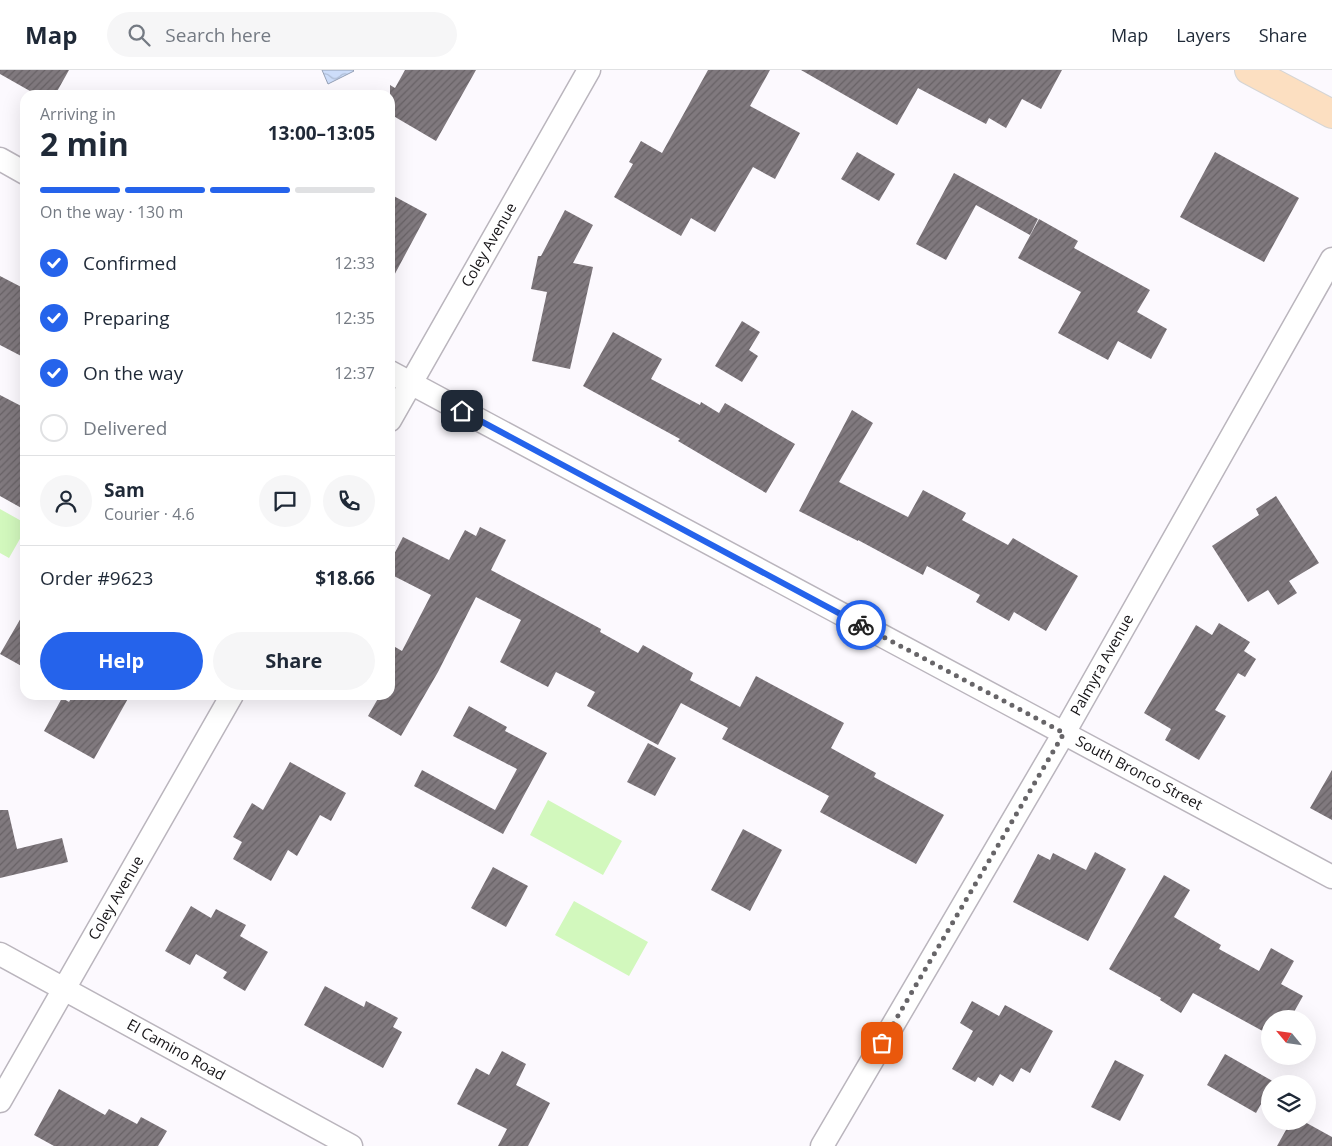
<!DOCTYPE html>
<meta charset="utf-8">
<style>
body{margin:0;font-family:"Open Sans",sans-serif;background:#f6f6f7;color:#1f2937;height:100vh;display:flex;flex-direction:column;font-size:19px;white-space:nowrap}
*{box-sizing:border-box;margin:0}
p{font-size:16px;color:#747a83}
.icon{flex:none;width:28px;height:28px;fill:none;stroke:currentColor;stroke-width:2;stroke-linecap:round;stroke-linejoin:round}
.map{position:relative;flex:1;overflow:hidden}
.details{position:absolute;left:20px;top:20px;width:375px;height:610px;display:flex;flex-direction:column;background:#fff;border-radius:15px;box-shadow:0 5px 20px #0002}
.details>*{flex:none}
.needle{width:32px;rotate:299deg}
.controls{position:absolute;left:1261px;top:940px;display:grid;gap:10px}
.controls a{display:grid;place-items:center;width:55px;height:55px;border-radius:50%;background:#fff;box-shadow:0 5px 20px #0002;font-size:25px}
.pin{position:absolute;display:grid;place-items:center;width:42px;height:42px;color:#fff;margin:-21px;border-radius:10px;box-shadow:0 2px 8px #0006}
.courier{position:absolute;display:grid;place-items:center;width:50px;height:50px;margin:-25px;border:4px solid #2563eb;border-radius:50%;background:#fff;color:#222;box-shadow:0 1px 6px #0007}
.headline em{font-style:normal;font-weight:700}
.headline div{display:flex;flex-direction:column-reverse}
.headline{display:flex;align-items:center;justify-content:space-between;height:85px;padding:0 20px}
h1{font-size:32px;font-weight:700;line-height:38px}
.bar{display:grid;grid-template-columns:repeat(4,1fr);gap:8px 5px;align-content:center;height:60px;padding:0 20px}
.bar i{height:6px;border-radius:4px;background:#e0e1e3}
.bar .on{background:#2563eb}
.bar p{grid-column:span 4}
.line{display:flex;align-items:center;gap:12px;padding:0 20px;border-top:1px solid #e0e1e3}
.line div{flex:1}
.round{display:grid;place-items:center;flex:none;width:52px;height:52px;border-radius:26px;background:#f6f6f7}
ol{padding:0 20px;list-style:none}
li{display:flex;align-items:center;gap:15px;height:55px}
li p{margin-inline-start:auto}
li .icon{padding:5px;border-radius:50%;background:#2563eb;color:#fff;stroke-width:4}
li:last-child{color:#747a83}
li i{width:28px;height:28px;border:2px solid #e0e1e3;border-radius:50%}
.button{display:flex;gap:10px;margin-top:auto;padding:10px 20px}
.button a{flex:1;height:58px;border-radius:30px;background:#2563eb;color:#fff;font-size:20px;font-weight:700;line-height:58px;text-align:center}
.button a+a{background:#f6f6f7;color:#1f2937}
header{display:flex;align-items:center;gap:30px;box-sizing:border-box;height:70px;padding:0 25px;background:#fff;border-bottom:1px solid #e0e1e3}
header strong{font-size:24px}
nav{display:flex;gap:28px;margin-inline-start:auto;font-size:18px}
.search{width:350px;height:45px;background:#f6f6f7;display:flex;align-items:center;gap:12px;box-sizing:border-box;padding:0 18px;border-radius:28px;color:#747a83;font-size:19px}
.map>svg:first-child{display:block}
.grass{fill:#d2f8bd}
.water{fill:url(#water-waves);stroke:#96a1b6}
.building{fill:url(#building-hatch)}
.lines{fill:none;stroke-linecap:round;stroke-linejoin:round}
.minor-casing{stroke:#bab5bd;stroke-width:25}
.major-casing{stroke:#d5d5d5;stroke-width:30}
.minor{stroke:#fff;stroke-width:22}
.major{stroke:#fcdfc1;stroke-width:28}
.done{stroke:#676568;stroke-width:5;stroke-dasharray:0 9}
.route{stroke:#2563eb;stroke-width:6}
.labels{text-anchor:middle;stroke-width:4;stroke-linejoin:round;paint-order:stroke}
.street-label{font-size:15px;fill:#171518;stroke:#fff}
</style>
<header>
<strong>Map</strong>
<div class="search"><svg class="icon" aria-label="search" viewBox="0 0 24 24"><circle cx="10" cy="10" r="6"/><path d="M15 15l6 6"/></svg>Search here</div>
<nav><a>Map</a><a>Layers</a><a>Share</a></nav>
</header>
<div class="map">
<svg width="1332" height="1076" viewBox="0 0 1332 1076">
<defs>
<pattern id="water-waves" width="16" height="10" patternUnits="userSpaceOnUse" patternTransform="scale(1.25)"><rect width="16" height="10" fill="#cdddfa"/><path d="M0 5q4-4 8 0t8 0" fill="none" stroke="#afbdd6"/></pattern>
<pattern id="building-hatch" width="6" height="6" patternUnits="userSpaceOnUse" patternTransform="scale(1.25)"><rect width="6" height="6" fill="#80797e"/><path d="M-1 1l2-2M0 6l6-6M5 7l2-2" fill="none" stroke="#686266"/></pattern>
</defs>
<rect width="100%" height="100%" fill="#fcf9fe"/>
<path class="grass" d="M0,439l25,14v7l-16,28 -9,-5z
M548,730l74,41 -19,34 -73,-40z
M574,831l74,41 -19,34 -74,-41z"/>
<path class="water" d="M322,0h31l1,1 -26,13z"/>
<path class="building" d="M0,0h69l-14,25h-18l-37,-21z
M405,0h71l-40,71 -46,-27v-29l5,3z
M708,0h62l-20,36 50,27 -25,46 -22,-12 -38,65 -24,-14 -10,18 -67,-39 19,-33 -4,-2 12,-21 21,12z
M801,0h261l-21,39 -19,-10 -16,29 -17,-10 -3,6 -68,-36 -21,37z
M857,82l38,22 -16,27 -38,-22z
M1215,82l84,46 -35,64 -84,-45z
M954,103l84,46 -8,16 -54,-30 -30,55 -30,-16z
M390,124l37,20 -37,69z
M565,140l28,15 -20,38 20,4 -23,102 -38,-8 15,-69 -16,-3 7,-33h3z
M1039,149l39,22 -4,7 76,42 -13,22 30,17 -16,30 -33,-18 -10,19 -50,-27 23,-41 -63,-34z
M0,206l25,13v69l-25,-13z
M742,251l18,11 -11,18 9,6 -16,26 -27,-16z
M613,262l49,27 -11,20 49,26 1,-3 18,11 6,-10 70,41 -29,49 -88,-52 2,-2 -97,-53z
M0,325l25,13v102l-25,-14z
M852,340l21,13 -34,59 69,35 15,-27 43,23 -4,7 46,25 5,-7 65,38 -32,55 -32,-19 -5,9 -33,-19 4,-7 -53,-29 -4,9 -65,-35v1l-59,-30z
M1276,426l43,67 -30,18 8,12 -19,12 -10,-15 -20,12 -36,-56 47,-31 -3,-6z
M480,457l26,13 -15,30 110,59 -1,3 38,21 5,-8 50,28 -3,7 50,27 16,-31 88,47 -13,25 45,25 -2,4 70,38 -28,49 -96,-52 9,-16 -107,-57 6,-11 -47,-25 -23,42 -71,-39 8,-14 -39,-20 -8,15 -48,-25 21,-42 -45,-23 -38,75 -37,64 -33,-20 12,-21h10v-51l12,7 29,-56 -41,-21v-12l13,-25 46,23 16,-30 11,6z
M25,541v57l-25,-14z
M1219,553l31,19 -6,9 12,8 -11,18 -7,-4 -23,37 11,6 -27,44 -34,-20 6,-11 -27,-16 52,-88 16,10z
M73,625h57l-36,64 -50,-28 18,-33 7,4z
M469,636l38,21 -2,4 42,22 -44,81 -89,-48 8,-16 73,40 22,-41 -64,-33z
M648,673l28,15 -21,38 -28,-14z
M290,692l56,31 -15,28 -11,-6 -23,41 -9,-6 -17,31 -38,-22 9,-17 -9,-5 19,-34 11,7z
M1332,700v50l-22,-12z
M0,740h8l9,39 45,-11 6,24 -68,16z
M743,759l39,21 -32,61 -39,-21z
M1095,782l31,17 -38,72 -75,-39 25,-48 12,6 3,-7 33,17z
M493,797l35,19 -22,41 -35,-19z
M1164,805l26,15 -16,27 47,28 -2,4 40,22 12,-23 23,13 -13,23 22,12 -13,23h-20v16l-77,-42 -12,20 -21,-13 1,-2 -52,-29z
M191,836l20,12 5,-9 30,16 -6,11 28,16 -23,39 -22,-13 4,-6 -31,-18 -6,11 -25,-14z
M325,916l39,21 2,-6 32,17 -5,9 9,5 -19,36 -79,-43z
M972,931l27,15 6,-11 48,26 -23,42 -9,-5 -8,14 -13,-8 -7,12 -15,-9 -3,5 -23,-13 21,-38 -13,-8z
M502,981l24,13 -10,21 34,18 -22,43h-30l9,-17 -50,-25 19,-36 13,7z
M1225,984l49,28 -2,2h-2v4l-14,25 -49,-28z
M1115,990l29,15 -24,46 -29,-14z
M59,1019l46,26 4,-6 28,15 4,-7 26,14 -9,15h-104l-20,-11z
M1291,1051h12l29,16v9h-55z"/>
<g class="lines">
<defs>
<path id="minor" d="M0,89l25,14
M390,302l942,505
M390,350l199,-350
M0,884l351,192
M0,1031l232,-406
M822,1076l242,-413 268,-474"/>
<path id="major" d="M1249,0l83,44"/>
</defs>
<use href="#minor" class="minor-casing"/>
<use href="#major" class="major-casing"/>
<use href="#minor" class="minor"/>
<use href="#major" class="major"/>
</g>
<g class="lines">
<path class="done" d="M861,555l203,108 -182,310"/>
<path class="route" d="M462,341l399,214"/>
</g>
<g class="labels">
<g class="street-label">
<text transform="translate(489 175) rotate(-60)" y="5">Coley Avenue</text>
<text transform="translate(1102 595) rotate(-61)" y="5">Palmyra Avenue</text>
<text transform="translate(1139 703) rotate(28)" y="5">South Bronco Street</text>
<text transform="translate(116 828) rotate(-60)" y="5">Coley Avenue</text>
<text transform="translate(176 980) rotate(29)" y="5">El Camino Road</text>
</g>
</g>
</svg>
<div class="controls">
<a><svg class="needle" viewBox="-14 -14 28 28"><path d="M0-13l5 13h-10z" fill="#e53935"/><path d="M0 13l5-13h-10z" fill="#747a83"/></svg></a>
<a><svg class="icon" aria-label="layers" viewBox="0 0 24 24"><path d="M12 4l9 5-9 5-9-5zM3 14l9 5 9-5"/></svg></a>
</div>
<div class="pin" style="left:882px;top:973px;background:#ea580c"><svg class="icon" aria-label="bag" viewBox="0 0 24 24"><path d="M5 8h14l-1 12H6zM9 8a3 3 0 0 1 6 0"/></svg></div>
<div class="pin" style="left:462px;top:341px;background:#1f2937"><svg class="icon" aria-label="home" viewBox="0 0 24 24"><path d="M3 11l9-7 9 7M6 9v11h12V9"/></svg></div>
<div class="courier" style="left:861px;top:555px"><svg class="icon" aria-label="bike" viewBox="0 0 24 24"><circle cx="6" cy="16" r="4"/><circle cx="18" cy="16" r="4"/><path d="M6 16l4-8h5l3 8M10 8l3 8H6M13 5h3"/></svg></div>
<section class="details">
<div class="headline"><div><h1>2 min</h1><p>Arriving in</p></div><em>13:00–13:05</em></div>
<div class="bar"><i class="on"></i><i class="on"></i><i class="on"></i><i></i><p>On the way · 130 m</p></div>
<ol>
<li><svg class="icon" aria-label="check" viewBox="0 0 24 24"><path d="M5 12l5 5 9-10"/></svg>Confirmed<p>12:33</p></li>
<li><svg class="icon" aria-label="check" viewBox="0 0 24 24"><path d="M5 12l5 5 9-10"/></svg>Preparing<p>12:35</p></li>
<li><svg class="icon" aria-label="check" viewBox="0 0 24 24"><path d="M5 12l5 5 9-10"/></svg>On the way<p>12:37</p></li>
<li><i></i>Delivered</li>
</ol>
<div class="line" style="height:90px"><a class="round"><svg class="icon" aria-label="person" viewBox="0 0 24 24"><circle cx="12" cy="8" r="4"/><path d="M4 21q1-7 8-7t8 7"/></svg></a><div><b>Sam</b><p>Courier · 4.6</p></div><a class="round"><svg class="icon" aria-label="chat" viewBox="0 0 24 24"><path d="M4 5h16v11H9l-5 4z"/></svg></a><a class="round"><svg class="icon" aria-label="phone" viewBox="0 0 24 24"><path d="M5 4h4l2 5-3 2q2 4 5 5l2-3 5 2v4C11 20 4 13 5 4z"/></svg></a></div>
<div class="line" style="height:65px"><div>Order #9623</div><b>$18.66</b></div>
<div class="button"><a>Help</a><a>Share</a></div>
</section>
</div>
